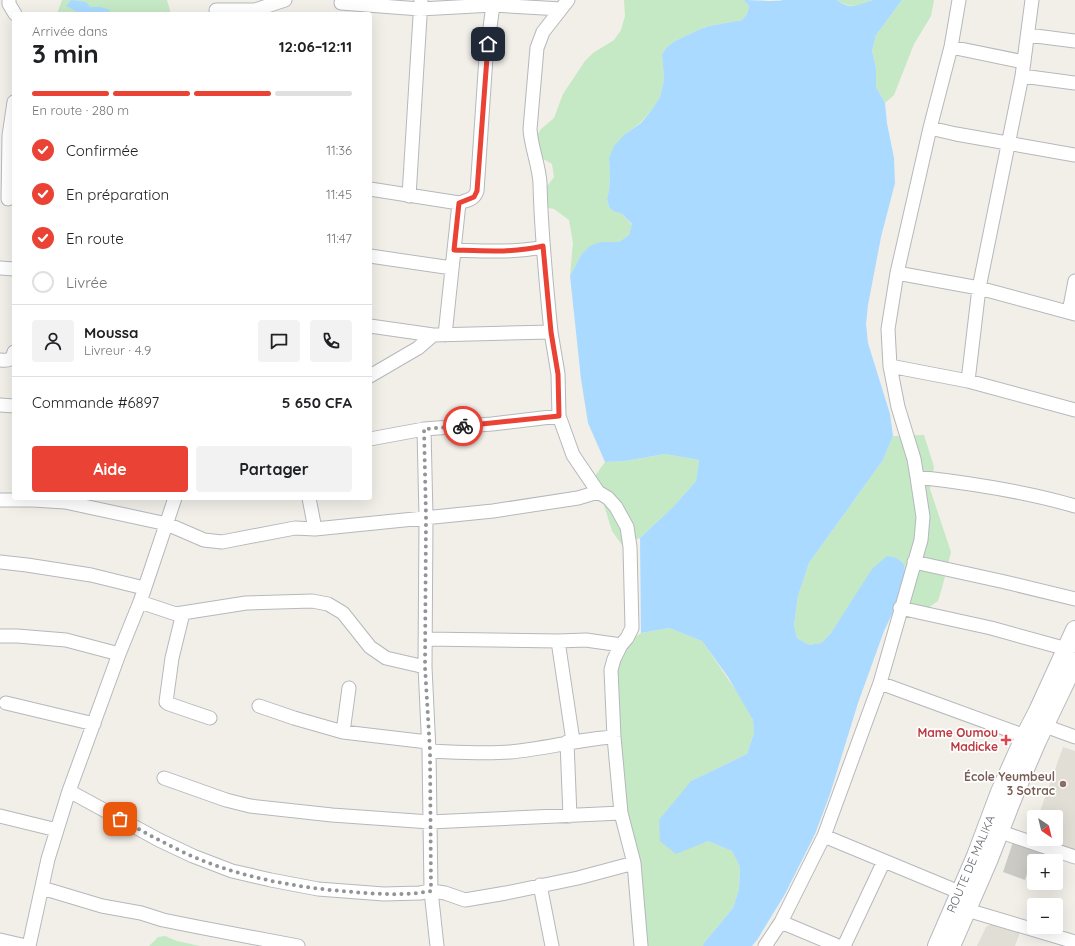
<!DOCTYPE html>
<html lang="fr">
<meta charset="utf-8">
<style>
body{margin:0;font-family:Quicksand,sans-serif;background:#f2f2f2;color:#202124;height:100vh;display:flex;flex-direction:column;font-size:15px;white-space:nowrap}
*{box-sizing:border-box;margin:0}
p{font-size:13px;color:#757577}
.icon{flex:none;width:22px;height:22px;fill:none;stroke:currentColor;stroke-width:2;stroke-linecap:round;stroke-linejoin:round}
.map{position:relative;flex:1;overflow:hidden}
.drawer{position:absolute;left:12px;top:12px;width:360px;height:488px;display:flex;flex-direction:column;background:#fff;border-radius:4px;box-shadow:0 4px 16px #0002}
.drawer>*{flex:none}
.needle{width:26px;rotate:145deg}
.controls{position:absolute;left:1027px;top:810px;display:grid;gap:8px}
.controls a{display:grid;place-items:center;width:36px;height:36px;border-radius:4px;background:#fff;box-shadow:0 4px 16px #0002;font-size:20px}
.pin{position:absolute;display:grid;place-items:center;width:34px;height:34px;color:#fff;margin:-17px;border-radius:8px;box-shadow:0 2px 6px #0006}
.courier{position:absolute;display:grid;place-items:center;width:40px;height:40px;margin:-20px;border:3px solid #ea4335;border-radius:50%;background:#fff;color:#222;box-shadow:0 1px 5px #0007}
.overview em{font-style:normal;font-weight:700}
.overview div{display:flex;flex-direction:column-reverse}
.overview{display:flex;align-items:center;justify-content:space-between;height:68px;padding:0 20px}
h1{font-size:26px;font-weight:700;line-height:30px}
.bar{display:grid;grid-template-columns:repeat(4,1fr);gap:6px 4px;align-content:center;height:48px;padding:0 20px}
.bar i{height:5px;border-radius:3px;background:#e0e0e0}
.bar .current{background:#ea4335}
.bar p{grid-column:span 4}
.line{display:flex;align-items:center;gap:10px;padding:0 20px;border-top:1px solid #e0e0e0}
.line div{flex:1}
.round{display:grid;place-items:center;flex:none;width:42px;height:42px;border-radius:4px;background:#f2f2f2}
ol{padding:0 20px;list-style:none}
li{display:flex;align-items:center;gap:12px;height:44px}
li p{margin-inline-start:auto}
li .icon{padding:4px;border-radius:50%;background:#ea4335;color:#fff;stroke-width:4}
li:last-child{color:#757577}
li i{width:22px;height:22px;border:2px solid #e0e0e0;border-radius:50%}
.button{display:flex;gap:8px;margin-top:auto;padding:8px 20px}
.button a{flex:1;height:46px;border-radius:4px;background:#ea4335;color:#fff;font-size:16px;font-weight:700;line-height:46px;text-align:center}
.button a+a{background:#f2f2f2;color:#202124}
.map>svg:first-child{display:block}
.education{fill:#e1ded6}
.green{fill:#c5e8c5}
.water{fill:#aadaff}
.building{fill:#cccac5}
.lines{fill:none;stroke-linecap:round;stroke-linejoin:round}
.minor-casing{stroke:#b5b8bc;stroke-width:15}
.secondary-casing{stroke:#b6babf;stroke-width:20}
.minor{stroke:#fff;stroke-width:13}
.secondary{stroke:#fff;stroke-width:18}
.done{stroke:#929495;stroke-width:4;stroke-dasharray:0 7.2}
.route{stroke:#ea4335;stroke-width:5}
.health-dot{fill:#e0444e;stroke:#fff;stroke-width:1.5}
.education-dot{fill:#8d6e63;stroke:#fff;stroke-width:1.5}
.labels{text-anchor:middle;stroke-width:3.5;stroke-linejoin:round;paint-order:stroke}
.health-label{font-size:12px;font-weight:bold;fill:#be3a42;stroke:#fff;text-anchor:end}
.education-label{font-size:12px;font-weight:bold;fill:#785e54;stroke:#fff;text-anchor:end}
.street-label{font-size:12px;fill:#5f6368;stroke:#fff}
</style>
<div class="map">
<svg width="1075" height="946" viewBox="0 0 1075 946">
<rect width="100%" height="100%" fill="#f1efe8"/>
<path class="education" d="M1063,747l12,4v101l-38,-13h19v-22h-18z
M994,922l26,10 -5,14h-38l9,-19z"/>
<path class="green" d="M62,0h105l4,14h-114z
M624,0h120l5,6 -2,8 -5,6 -33,6 -11,4 -23,11 -8,6 -5,7 2,26 -4,17 -9,14 -11,12 -15,11 -16,24 1,17 -1,15 -2,9 2,8 4,4 9,3 10,11 -3,10 -10,7h-19l-19,13 -11,21 3,-33 -4,-23 -15,-11 -16,-3c3,-11 9,-20 16,-29l-2,-13 -24,-14 13,-21 13,-11 9,-24 22,-33 8,-8 21,-13 7,-10 4,-14z
M837,0h35c-10,7 -25,8 -35,0z
M902,0h32l-3,16 -17,28 -20,51 -9,8 -9,-16v-19l-4,-17 4,-16z
M924,435l10,32 -4,22 21,63 -9,36 -4,13 -20,14 -24,-5 11,-35 -1,-11 -7,-6 -56,60 -10,15 -10,10 -12,2 -12,-7 -3,-13 4,-29 11,-33 74,-103 10,-24z
M665,454l34,6 -3,21 -23,26 -33,31 -18,7 -10,-14 -17,-55 10,-14 20,-1z
M669,628l33,13 37,54 14,25 1,13 -7,21 -56,27 17,60 24,10 8,16 -1,22 -6,19 -29,35 -1,3h-65l-6,-15 -5,-80 -18,-94 1,-16 -5,-44 2,-34 16,-17 18,-13z
M165,936l12,5 23,5h-51l9,-9z"/>
<path class="water" d="M71,0l15,2 4,5h11l9,3 -4,4h-24l-16,-8z
M744,0c8,0 34,2 39,0h54c14,11 22,4 36,0 7,0 21,0 29,0l-26,35 -4,16 4,17v19l9,16 2,20 7,35 1,25 -14,54 -13,68 -2,19 2,19 22,71 3,22 -10,24 -74,103 -11,33 -4,29 3,13 12,7 12,-2 10,-10 41,-64 15,-13 10,2 7,6 1,11 -3,13 -8,22 -10,21 -26,72 -28,91 -15,40 -30,60 -28,46 -5,6h-49l1,-3 29,-35 6,-19 1,-22 -8,-16 -24,-10 -32,13 -16,-13 -1,-21 32,-39 56,-27 7,-21 -1,-13 -25,-43 -26,-36 -33,-13 -28,5 -1,-95 33,-31 23,-26 3,-21 -34,-6 -40,7 -20,1 -17,-39 -7,-44 -11,-103 11,-21 9,-9 10,-4h19l10,-7 3,-11 -10,-10 -9,-3 -4,-4 -2,-8 2,-9 1,-14 -1,-18 5,-12 11,-12 16,-11 10,-12 9,-14 4,-17 -2,-26 5,-7 8,-6 23,-11 11,-4 33,-6 5,-6 2,-8z"/>
<path class="building" d="M1013,842l30,11 -3,8h-6v9l-5,-2 -4,12 -22,-8z"/>
<g class="lines">
<defs>
<path id="minor" d="M9,0v4l6,10
M341,3l79,6 73,-4 68,4
M216,10h39l30,-10
M1028,35l47,6
M951,47l73,15
M1022,76l53,7
M930,128l26,6 119,21
M370,189l89,14c8,-3 15,-3 18,-12l9,-134 7,-52
M409,196l12,-196
M8,199l1,-63 5,-34
M454,250c31,1 59,3 89,-3
M370,256l82,12
M0,268l14,1
M897,273l82,15 96,26
M1069,312l6,-31
M370,326l63,9 118,-3c-5,-50 -10,-99 -11,-149 -1,-18 -9,-36 -10,-54l7,-81 6,-16 25,-32
M445,335l14,-132
M0,360c8,1 12,0 14,-8
M890,366l78,15 107,29
M370,376l48,-28 15,-13
M968,381l11,-93 43,-212 10,-76
M0,405l14,1
M424,429l2,88 -1,150 4,84 2,140 6,55
M370,439l54,-10 68,-5 67,-8
M917,477c53,6 107,14 158,29
M309,498l6,31
M0,500h33l32,2 102,22 37,16 18,2 73,-14 20,1 178,-18 85,-13 20,-6
M0,562l27,3 64,10 53,13
M914,562l91,20 70,17
M140,602l36,12 70,-11 66,-2 16,3 15,9 27,34 16,11 39,9
M900,608l91,20 76,21
M183,613l-11,45 -6,44 3,2 41,14
M0,636h17l49,4 53,14
M425,639l133,2 28,-1 35,5
M558,641l15,100
M880,683l145,53
M349,688l-6,44 85,10
M6,703l88,21
M259,706l35,12 49,14
M1045,726l30,11
M567,742l3,74
M429,751c27,1 54,3 81,1 35,-3 69,-13 104,-15
M164,778l62,22 24,6 82,9 98,7 191,-9
M69,791l90,49 34,16 39,15 39,9 47,9 66,5 36,-1 11,-2 14,2 20,7 41,-7 72,-15 56,-15 -13,-50 -7,-76 -3,-67 3,-11 7,-14 6,-7 5,-10 -2,-81 -3,-20 -11,-20 -8,-9 -10,-6 -25,-37 -14,-39 -1,-42 -7,-42
M0,816l57,14
M992,829l83,28
M824,836l135,56
M634,863l7,83
M540,885l12,61
M42,888l60,18 39,7 22,7 35,7 100,19
M967,910l108,32
M781,922l57,24
M0,940l26,6
M29,946l19,-87 21,-68 50,-137 21,-52 35,-104
M765,946l16,-24 43,-86 56,-153 41,-143 2,-23 -6,-40 -3,-18 -16,-52 -8,-41 -2,-37 9,-56 33,-145 21,-81 8,-47
M844,946l40,-85"/>
<path id="secondary" d="M937,946l39,-90 24,-64 25,-56 13,-25 37,-81
M951,946l37,-85 25,-64 24,-56 38,-79"/>
</defs>
<use href="#minor" class="minor-casing"/>
<use href="#secondary" class="secondary-casing"/>
<use href="#minor" class="minor"/>
<use href="#secondary" class="secondary"/>
</g>
<g class="lines">
<path class="done" d="M120,819c37,20 73,41 113,52 39,12 80,18 120,21 26,2 53,4 78,-1l-1,-140 -5,-84 1,-150 -2,-88 39,-3"/>
<path class="route" d="M463,426l96,-10 -1,-42 -7,-42 -8,-86c-30,7 -58,5 -89,4l5,-47 15,-6 3,-6 11,-147"/>
</g>
<path class="health-dot" d="M1004 734h4v4h4v4h-4v4h-4v-4h-4v-4h4z"/>
<circle class="education-dot" cx="1063" cy="784" r="4"/>
<g class="labels">
<g class="health-label">
<text x="998" y="737">Mame Oumou<tspan x="998" dy="14">Madicke</tspan></text>
</g>
<g class="education-label">
<text x="1055" y="781">École Yeumbeul<tspan x="1055" dy="14">3 Sotrac</tspan></text>
</g>
<g class="street-label">
<text transform="translate(971 864) rotate(-67)" y="4">ROUTE DE MALIKA</text>
</g>
</g>
</svg>
<div class="controls">
<a><svg class="needle" viewBox="-14 -14 28 28"><path d="M0-13l5 13h-10z" fill="#e53935"/><path d="M0 13l5-13h-10z" fill="#757577"/></svg></a>
<a>+</a>
<a>−</a>
</div>
<div class="pin" style="left:120px;top:819px;background:#ea580c"><svg class="icon" aria-label="bag" viewBox="0 0 24 24"><path d="M5 8h14l-1 12H6zM9 8a3 3 0 0 1 6 0"/></svg></div>
<div class="pin" style="left:488px;top:44px;background:#1f2937"><svg class="icon" aria-label="home" viewBox="0 0 24 24"><path d="M3 11l9-7 9 7M6 9v11h12V9"/></svg></div>
<div class="courier" style="left:463px;top:426px"><svg class="icon" aria-label="bike" viewBox="0 0 24 24"><circle cx="6" cy="16" r="4"/><circle cx="18" cy="16" r="4"/><path d="M6 16l4-8h5l3 8M10 8l3 8H6M13 5h3"/></svg></div>
<section class="drawer">
<div class="overview"><div><h1>3 min</h1><p>Arrivée dans</p></div><em>12:06–12:11</em></div>
<div class="bar"><i class="current"></i><i class="current"></i><i class="current"></i><i></i><p>En route · 280 m</p></div>
<ol>
<li><svg class="icon" aria-label="check" viewBox="0 0 24 24"><path d="M5 12l5 5 9-10"/></svg>Confirmée<p>11:36</p></li>
<li><svg class="icon" aria-label="check" viewBox="0 0 24 24"><path d="M5 12l5 5 9-10"/></svg>En préparation<p>11:45</p></li>
<li><svg class="icon" aria-label="check" viewBox="0 0 24 24"><path d="M5 12l5 5 9-10"/></svg>En route<p>11:47</p></li>
<li><i></i>Livrée</li>
</ol>
<div class="line" style="height:72px"><a class="round"><svg class="icon" aria-label="person" viewBox="0 0 24 24"><circle cx="12" cy="8" r="4"/><path d="M4 21q1-7 8-7t8 7"/></svg></a><div><b>Moussa</b><p>Livreur · 4.9</p></div><a class="round"><svg class="icon" aria-label="chat" viewBox="0 0 24 24"><path d="M4 5h16v11H9l-5 4z"/></svg></a><a class="round"><svg class="icon" aria-label="phone" viewBox="0 0 24 24"><path d="M5 4h4l2 5-3 2q2 4 5 5l2-3 5 2v4C11 20 4 13 5 4z"/></svg></a></div>
<div class="line" style="height:52px"><div>Commande #6897</div><b>5 650 CFA</b></div>
<div class="button"><a>Aide</a><a>Partager</a></div>
</section>
</div>
